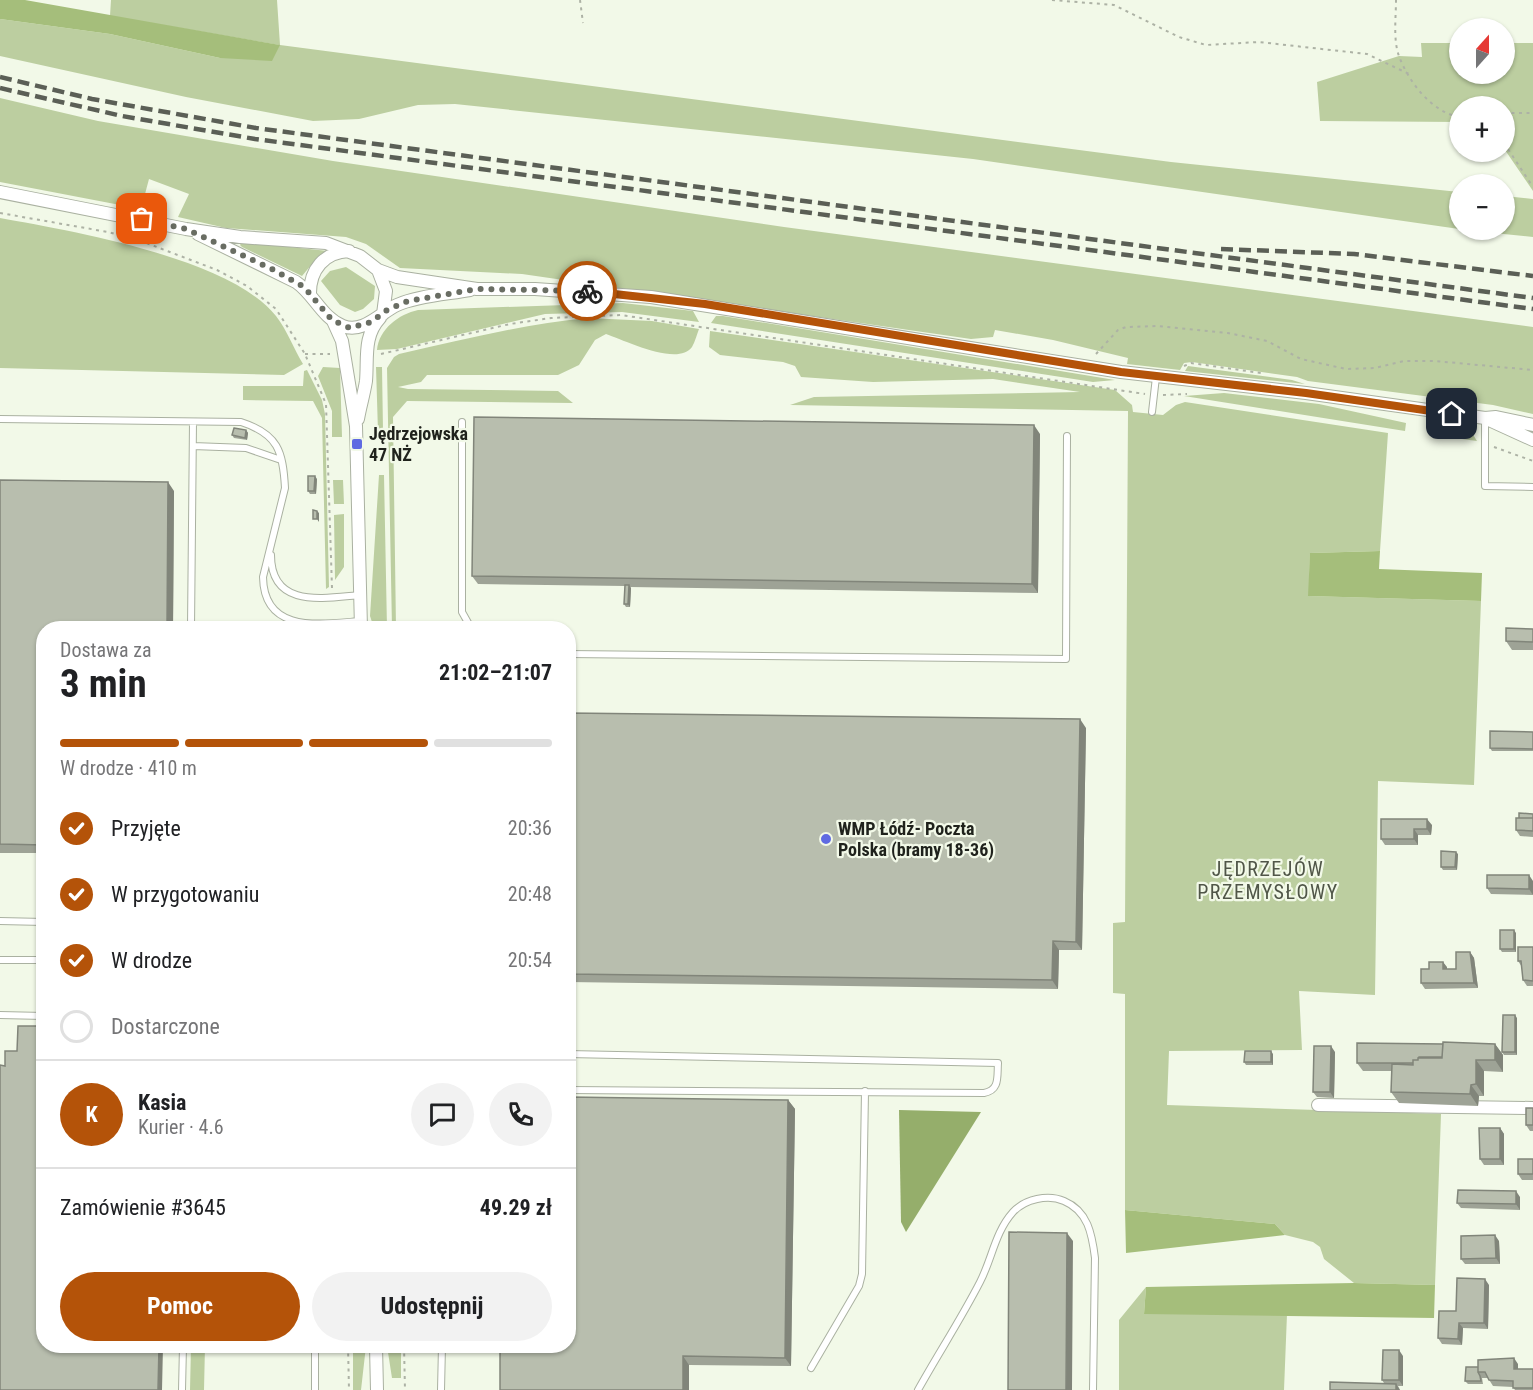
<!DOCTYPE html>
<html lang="pl">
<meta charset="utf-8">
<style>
body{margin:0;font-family:"Roboto Condensed",sans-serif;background:#f2f2f2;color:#202124;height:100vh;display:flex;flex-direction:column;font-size:22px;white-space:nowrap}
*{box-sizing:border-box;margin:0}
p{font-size:20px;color:#757577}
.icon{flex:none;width:33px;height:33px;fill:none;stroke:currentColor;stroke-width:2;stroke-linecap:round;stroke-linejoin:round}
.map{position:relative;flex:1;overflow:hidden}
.side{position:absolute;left:36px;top:621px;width:540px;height:732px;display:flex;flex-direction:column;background:#fff;border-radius:24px;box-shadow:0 2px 4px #0004}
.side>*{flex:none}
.needle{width:39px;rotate:21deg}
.controls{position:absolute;left:1449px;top:18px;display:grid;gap:12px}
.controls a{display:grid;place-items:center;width:66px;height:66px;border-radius:50%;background:#fff;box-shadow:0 2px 4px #0004;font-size:30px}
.pin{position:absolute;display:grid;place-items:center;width:51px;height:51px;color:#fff;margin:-26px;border-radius:12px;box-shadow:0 3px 9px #0006}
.courier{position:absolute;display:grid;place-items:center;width:60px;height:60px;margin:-30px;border:4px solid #b45309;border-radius:50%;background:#fff;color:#222;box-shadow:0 2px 8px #0007}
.head em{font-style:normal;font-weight:700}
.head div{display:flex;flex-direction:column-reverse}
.head{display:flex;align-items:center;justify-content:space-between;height:102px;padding:0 24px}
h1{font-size:39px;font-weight:700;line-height:45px}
.bar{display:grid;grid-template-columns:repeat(4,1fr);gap:9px 6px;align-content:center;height:72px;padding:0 24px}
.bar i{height:8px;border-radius:4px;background:#e0e0e0}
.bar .active{background:#b45309}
.bar p{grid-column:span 4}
.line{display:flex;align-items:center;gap:15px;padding:0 24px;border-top:2px solid #e0e0e0}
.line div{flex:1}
.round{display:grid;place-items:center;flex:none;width:63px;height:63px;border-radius:32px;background:#f2f2f2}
ol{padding:0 24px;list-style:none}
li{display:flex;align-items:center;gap:18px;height:66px}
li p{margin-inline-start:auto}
li .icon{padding:6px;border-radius:50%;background:#b45309;color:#fff;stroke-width:4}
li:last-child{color:#757577}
li i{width:33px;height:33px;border:3px solid #e0e0e0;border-radius:50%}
.button{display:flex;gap:12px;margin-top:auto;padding:12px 24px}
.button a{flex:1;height:69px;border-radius:36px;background:#b45309;color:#fff;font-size:24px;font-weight:700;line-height:69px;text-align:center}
.button a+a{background:#f2f2f2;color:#202124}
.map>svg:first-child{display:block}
.green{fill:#bccea0}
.forest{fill:#a5be7b}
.water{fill:#95ae6b}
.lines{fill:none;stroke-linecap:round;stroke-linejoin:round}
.service-casing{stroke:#aab1a1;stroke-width:8}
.minor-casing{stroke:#aab1a1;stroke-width:14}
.path{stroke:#adb2a5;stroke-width:2;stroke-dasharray:3 4.5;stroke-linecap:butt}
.service{stroke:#fff;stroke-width:6}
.minor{stroke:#fff;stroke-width:12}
.rail{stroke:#5b5f56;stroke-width:4.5;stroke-dasharray:12 6;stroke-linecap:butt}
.wall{fill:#9ea396}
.shaded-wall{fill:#81857a}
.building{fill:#b8beae;stroke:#81857a;stroke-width:1.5}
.done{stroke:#696d63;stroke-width:6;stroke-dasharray:0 10.8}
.route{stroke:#b45309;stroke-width:8}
.poi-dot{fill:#5f6ae2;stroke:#f2f9e8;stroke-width:2}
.labels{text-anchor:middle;stroke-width:4.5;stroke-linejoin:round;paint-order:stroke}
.poi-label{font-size:18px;font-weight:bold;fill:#1f221c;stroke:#f2f9e8;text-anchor:start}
.neighbourhood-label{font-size:20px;letter-spacing:1.5px;fill:#505648;stroke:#f2f9e8}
</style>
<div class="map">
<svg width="1533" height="1390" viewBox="0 0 1533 1390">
<rect width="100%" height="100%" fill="#f2f9e8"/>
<path class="green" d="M111,0h166l3,45 891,117 288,30v37l-486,-70 -518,-55 -37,1 -59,14 -46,2 -127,-24 -186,-41v-37l110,15 110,24 59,-13 -169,-29z
M1421,43h38l1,31h44l1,-31h28v148l-28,-41 -1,-44h-44l-1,16 -139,-1 -3,-39 82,-26 23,1z
M0,98l98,23 235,40 451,66 749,100v87l-40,-9 -185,-24 -11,-4 -105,-15 -8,1 -4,7 -53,-6 1,-6 -75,-18 -58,-10 -2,7 -22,2 -449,-65 -122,-6 -34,-24 -20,-7 -120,-9 -48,-11 11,-23 -40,-15 -8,30 -141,-27z
M1505,196l28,3v38l-69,-7h40z
M0,218c72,13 230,40 276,98 11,14 18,33 27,48l-19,11 -284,-7z
M242,242l86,9 -11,7 -15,18 -60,-29 -2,-2z
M346,267l29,19 -1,13 -11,10 -8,3 -15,-7 -19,-24 9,-10z
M623,303l70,8 6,11 -77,-10 -77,2 -148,35 -20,1c2,-21 22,-36 41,-40z
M716,316h7l392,64 -22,2 -382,-59z
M588,318l64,3 47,8c-2,5 -4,13 -7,18 -14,20 -68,-7 -86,-13l-11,6 -16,25 -21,10h-131l-6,7 -23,5 10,2 150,2 15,12 -166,-2 -14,16 3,211h-4l-5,-260 7,-11 5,-3c64,-14 124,-30 189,-36z
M710,331l405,59 17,15 1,7 30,3 13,-10 9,-3 203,31 -8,118 -70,2 -1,43 172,5 -7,184 -96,-4 -3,214 -76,-4 3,59 -133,1 -2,54 274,9 -6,171 -81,-2 -30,-24 -4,-12 -7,-5 -28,-7 -10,-11 -150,-14v-216l-12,-1v-70l12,-1 3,-511 -338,-6 24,-8 266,-5 -87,-13 -120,3 -72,-5 -6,-11 -12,-4 -63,-7 -11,-8z
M1188,366l104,14 13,4 -120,-13z
M323,367l17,1 2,69h-10v-26l-14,-35z
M376,367h6l1,64 -5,1z
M307,370l15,30 3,14 4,173 -3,2 -4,-171 -9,-17 -70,-1v-14h60l1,-15z
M1224,393l95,11 87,19 -1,8 -221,-35z
M1448,429l24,4 5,8 -30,-4z
M379,475h5l3,153h-13l-4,-12z
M333,480h10l1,24h-10z
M344,514v53l-9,13 -1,-65z
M1146,1287l-2,27h143l-3,76h-165v-70z
M191,1346h14l-1,44h-14z
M353,1346h13l-5,44h-8z
M387,1346h14v32h-9z"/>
<path class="forest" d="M0,0h25l255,45 -8,16 -52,-3 -110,-24 -110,-15z
M1380,551l-1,18 103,4 -1,28 -173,-5 2,-43z
M1125,1210l150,14 10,11 -159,18z
M1354,1283l81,2 -1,33 -290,-4 2,-27z"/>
<path class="water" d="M899,1110l82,2 -75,120 -5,-10z"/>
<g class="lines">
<defs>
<path id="service" d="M1152,412l4,-35
M0,419l241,3c37,12 42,29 44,66l-22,89c1,57 57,47 98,44
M1485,419v67l48,1
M462,422v190l9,16
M193,446l53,2 35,12
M271,555c0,54 53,43 89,40
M191,628l2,-206
M568,654l498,5 1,-223
M0,921l44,1
M0,960h44
M0,1015l44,1
M568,1054l430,9c-1,14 2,27 -14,30l-416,-3
M811,1368l48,-82 3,-12 3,-183
M182,1390l1,-44
M315,1390v-44
M441,1390l1,-44
M918,1390c20,-36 43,-71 62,-108 12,-23 15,-50 33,-70 12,-13 35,-18 51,-11 24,10 28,33 31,57l-2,132"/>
<path id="minor" d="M0,192l186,37 54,8 86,6 34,13 18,14 19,7 80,12h58l116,8 470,75 185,21 179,25 11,-1 37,8
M198,234l98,48c18,12 26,36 47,44 20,8 37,-13 54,-21 19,-9 51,-11 73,-15
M378,270l8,21 -3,23
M310,293c0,-23 14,-41 39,-42
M333,321l9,20 14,85 5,202
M358,419c2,-12 6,-25 8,-38 2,-22 -3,-45 14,-63
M1489,420l44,20
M1318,1105l215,3
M376,1346l1,44"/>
</defs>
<use href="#service" class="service-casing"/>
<use href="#minor" class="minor-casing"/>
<path class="path" d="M580,0l3,23
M1052,0l62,5 65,32 27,8 53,-3 108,12 42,20
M1396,0c0,17 -3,40 3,56 9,25 33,57 61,61
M1504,113h29
M1504,143l29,44
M0,213l108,19 33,9 76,29 30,16 29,23 29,45 21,50 6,184
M305,354h25
M381,354l129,-30 41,-6 70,-3 524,79
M1096,354l22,-24 8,-3 32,-1 70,7 39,8 34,18 45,10 29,-1 29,-7h31l98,9
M1184,366l7,-3 70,10
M1163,395l24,-1
M1494,447l39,14
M348,1346l1,44
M404,1346l1,44"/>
<use href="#service" class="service"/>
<use href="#minor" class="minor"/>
<path class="rail" d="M0,77l92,22 164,29 1277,170
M0,88l122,28 133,23 1278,170
M1221,249l133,5 179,22"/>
</g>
<path class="wall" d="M246,430l2,3 -1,7 -13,-2 -2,-3z
M1040,434l-2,159 -408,-6 1,1 -1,19h-4l-2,-3 1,-18 -147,-2 -6,-8z
M317,479l-1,15h-6l-2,-3z
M0,480l174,11 -1,137h-129v225h-44z
M1533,629v21h-21l-6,-9z
M568,713l518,15 -4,222h-23l-1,39 -490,-7z
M1533,732v19h-41l-2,-3z
M1533,814v23l-13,-1 -4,-6 3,-12z
M1381,819l51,6 -1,10h-13v10h-33l-4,-6z
M1458,854l-1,16h-14l-2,-3z
M1529,875l4,20 -42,-1 -4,-6z
M1516,933v19h-14l-2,-3z
M1533,947v39h-6l-4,-6 -1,-13 -4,-6z
M1470,952l4,6 4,30 -53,1 -4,-6 8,-14 14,-7 4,7h9z
M1517,1018v37h-13l-2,-3z
M1443,1044h52l8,11v17l-19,-1v25h-5l-1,10 -79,-3 -8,-11 1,-21h-29l-6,-8z
M1335,1052l-1,46 -17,-1 -4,-5z
M1273,1054v11h-27l-2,-3z
M788,1100l7,9 -4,257 -102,-1 -189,25z
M1533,1108v23h-3l-4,-6z
M1500,1128l4,6v31h-20l-4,-6z
M1533,1159v21h-11l-4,-6z
M1520,1197v13l-59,-2 -4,-5z
M1499,1241l1,23h-35l-4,-5z
M1489,1285l-1,44 -25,-1 -1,17 -20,-1 -4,-6 18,-27z
M1403,1356v30h-5l2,4 -16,-7 -2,-3z
M1518,1364v5h15v21h-18l-2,-3 -20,-1 -5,-8h-6l1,6h-15l-3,-3 13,-14z"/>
<path class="shaded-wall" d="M1034,425l6,9 -2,159 -6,-9z
M246,430l2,3 -1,7 -2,-2z
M315,476l2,3 -1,15 -2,-3z
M168,482l6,9 -1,137h-6z
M317,511l2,2v9l-2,-3z
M629,585l2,3 -1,19 -2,-3z
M1080,719l6,9 -4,222 -6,-8z
M1427,819l5,6 -1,10 -4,-6z
M1414,829l4,6v10l-4,-6z
M1456,852l2,2 -1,16 -2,-3z
M1529,875l4,6v14l-4,-6z
M1514,930l2,3v19l-2,-3z
M1053,941l6,9 -1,39 -6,-9z
M1470,952l4,6 4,30 -4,-5z
M1443,962l4,5v8l-4,-6z
M1515,1015l2,3v37l-2,-3z
M1495,1044l8,11v17l-8,-12z
M1331,1046l4,6 -1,46 -4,-6z
M1271,1051l2,3v11l-2,-3z
M1476,1060l8,11v25l-8,-12z
M1471,1085l8,11 -1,10 -8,-12z
M788,1100l7,9 -4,257 -6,-8z
M1500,1128l4,6v31l-4,-6z
M1516,1191l4,6v13l-4,-6z
M1067,1233l6,8 -1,149h-6z
M1495,1235l4,6 1,23 -4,-6z
M1485,1279l4,6 -1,44 -4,-6z
M1459,1323l4,5 -1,17 -4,-6z
M159,1346h4l-1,44h-4z
M1399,1350l4,6v30l-4,-6z
M683,1356l6,9v25h-6z
M1514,1358l4,6v11l-4,-6z
M1396,1384l4,6h-4z"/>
<path class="building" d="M474,417l560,8 -2,159 -560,-8z
M234,428l12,2 -1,8 -13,-3z
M308,476h7l-1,15h-6z
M0,480l168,2 -1,146h-123v217l-44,-1z
M313,510l4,1v8h-4z
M625,585h4l-1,19h-4z
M1506,628l27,1v13l-27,-1z
M568,713l512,6 -4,223 -23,-1 -1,39 -484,-6z
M1490,731l43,1v17l-43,-1z
M1519,813l14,1v4h-14z
M1516,818h17v13l-17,-1z
M1381,819h46v10h-13v10h-33z
M1441,851l15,1 -1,15h-14z
M1487,875h42v14l-42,-1z
M1500,930h14v19h-14z
M1518,947h15v34l-10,-1 -2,-19h-3z
M1456,952h14l4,31h-53v-14h8v-7h14v7h13z
M1503,1015h12v37h-13z
M18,1026h26v320h115l-1,44h-158v-325l5,1v-15h12z
M1443,1042l52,2v16h-19v24l-5,1 -1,9 -79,-2 1,-28 21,1v-5h5v-2h24z
M1357,1043l86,1 -1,13h-23l-1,1v2h-5v3h-56z
M1314,1046h17l-1,46h-17z
M1245,1051h26v11h-27z
M568,1097l220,3 -3,258 -102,-2v34h-183v-44h68z
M1526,1108h7v17h-7z
M1479,1128h21v31h-20z
M1518,1159h15v15h-15z
M1458,1190l58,1v13l-59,-1z
M1009,1232l58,1 -1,157h-58z
M1495,1235l1,23 -35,1v-23z
M1457,1278l28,1 -1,44h-25l-1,16 -20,-1 1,-27h17z
M1383,1350h16v30h-17z
M1514,1358v11h19v19h-20v-7l-24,-1 -4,-8h-7v-12z
M1466,1367h12v5l2,4 1,5h-16z
M1330,1382l66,2v6h-66z"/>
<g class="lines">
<path class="done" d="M142,219l44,10 86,40 32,18 28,33 18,8 21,-6 16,-12 21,-9 69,-12 110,2"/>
<path class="route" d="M587,291l118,13 416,68 185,21 146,21"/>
</g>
<g class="poi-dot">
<rect x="351" y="438" width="12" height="12" rx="3"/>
<circle cx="826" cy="839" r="6"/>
</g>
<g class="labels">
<g class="poi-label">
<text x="369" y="440">Jędrzejowska<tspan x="369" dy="21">47 NŻ</tspan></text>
<text x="838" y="835">WMP Łódź- Poczta<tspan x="838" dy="21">Polska (bramy 18-36)</tspan></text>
</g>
<g class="neighbourhood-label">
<text x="1268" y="876">JĘDRZEJÓW<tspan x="1268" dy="23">PRZEMYSŁOWY</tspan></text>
</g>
</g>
</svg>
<div class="controls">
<a><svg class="needle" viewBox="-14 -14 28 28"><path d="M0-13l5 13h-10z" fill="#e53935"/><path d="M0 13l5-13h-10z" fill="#757577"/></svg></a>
<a>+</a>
<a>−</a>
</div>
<div class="pin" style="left:142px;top:219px;background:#ea580c"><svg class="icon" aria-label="bag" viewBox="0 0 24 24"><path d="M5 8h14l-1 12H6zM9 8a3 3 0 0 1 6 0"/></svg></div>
<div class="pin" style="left:1452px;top:414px;background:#1f2937"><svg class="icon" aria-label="home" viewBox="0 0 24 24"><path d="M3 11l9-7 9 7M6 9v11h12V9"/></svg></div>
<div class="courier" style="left:587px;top:291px"><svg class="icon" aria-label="bike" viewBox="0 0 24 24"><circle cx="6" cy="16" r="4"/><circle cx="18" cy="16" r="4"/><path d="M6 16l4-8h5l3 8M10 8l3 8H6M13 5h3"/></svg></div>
<section class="side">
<div class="head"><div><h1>3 min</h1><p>Dostawa za</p></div><em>21:02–21:07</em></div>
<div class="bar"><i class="active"></i><i class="active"></i><i class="active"></i><i></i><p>W drodze · 410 m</p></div>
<ol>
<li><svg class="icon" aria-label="check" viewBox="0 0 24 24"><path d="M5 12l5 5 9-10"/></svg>Przyjęte<p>20:36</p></li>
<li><svg class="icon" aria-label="check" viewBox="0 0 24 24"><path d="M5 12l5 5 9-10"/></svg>W przygotowaniu<p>20:48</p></li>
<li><svg class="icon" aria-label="check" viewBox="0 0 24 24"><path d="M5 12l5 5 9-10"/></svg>W drodze<p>20:54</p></li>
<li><i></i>Dostarczone</li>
</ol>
<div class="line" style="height:108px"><b class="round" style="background:#b45309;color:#fff">K</b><div><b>Kasia</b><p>Kurier · 4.6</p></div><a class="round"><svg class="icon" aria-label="chat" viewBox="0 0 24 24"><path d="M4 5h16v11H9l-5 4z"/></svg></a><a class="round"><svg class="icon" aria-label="phone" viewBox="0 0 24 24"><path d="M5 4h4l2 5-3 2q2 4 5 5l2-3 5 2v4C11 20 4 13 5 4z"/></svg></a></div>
<div class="line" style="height:78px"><div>Zamówienie #3645</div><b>49.29 zł</b></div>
<div class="button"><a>Pomoc</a><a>Udostępnij</a></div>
</section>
</div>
